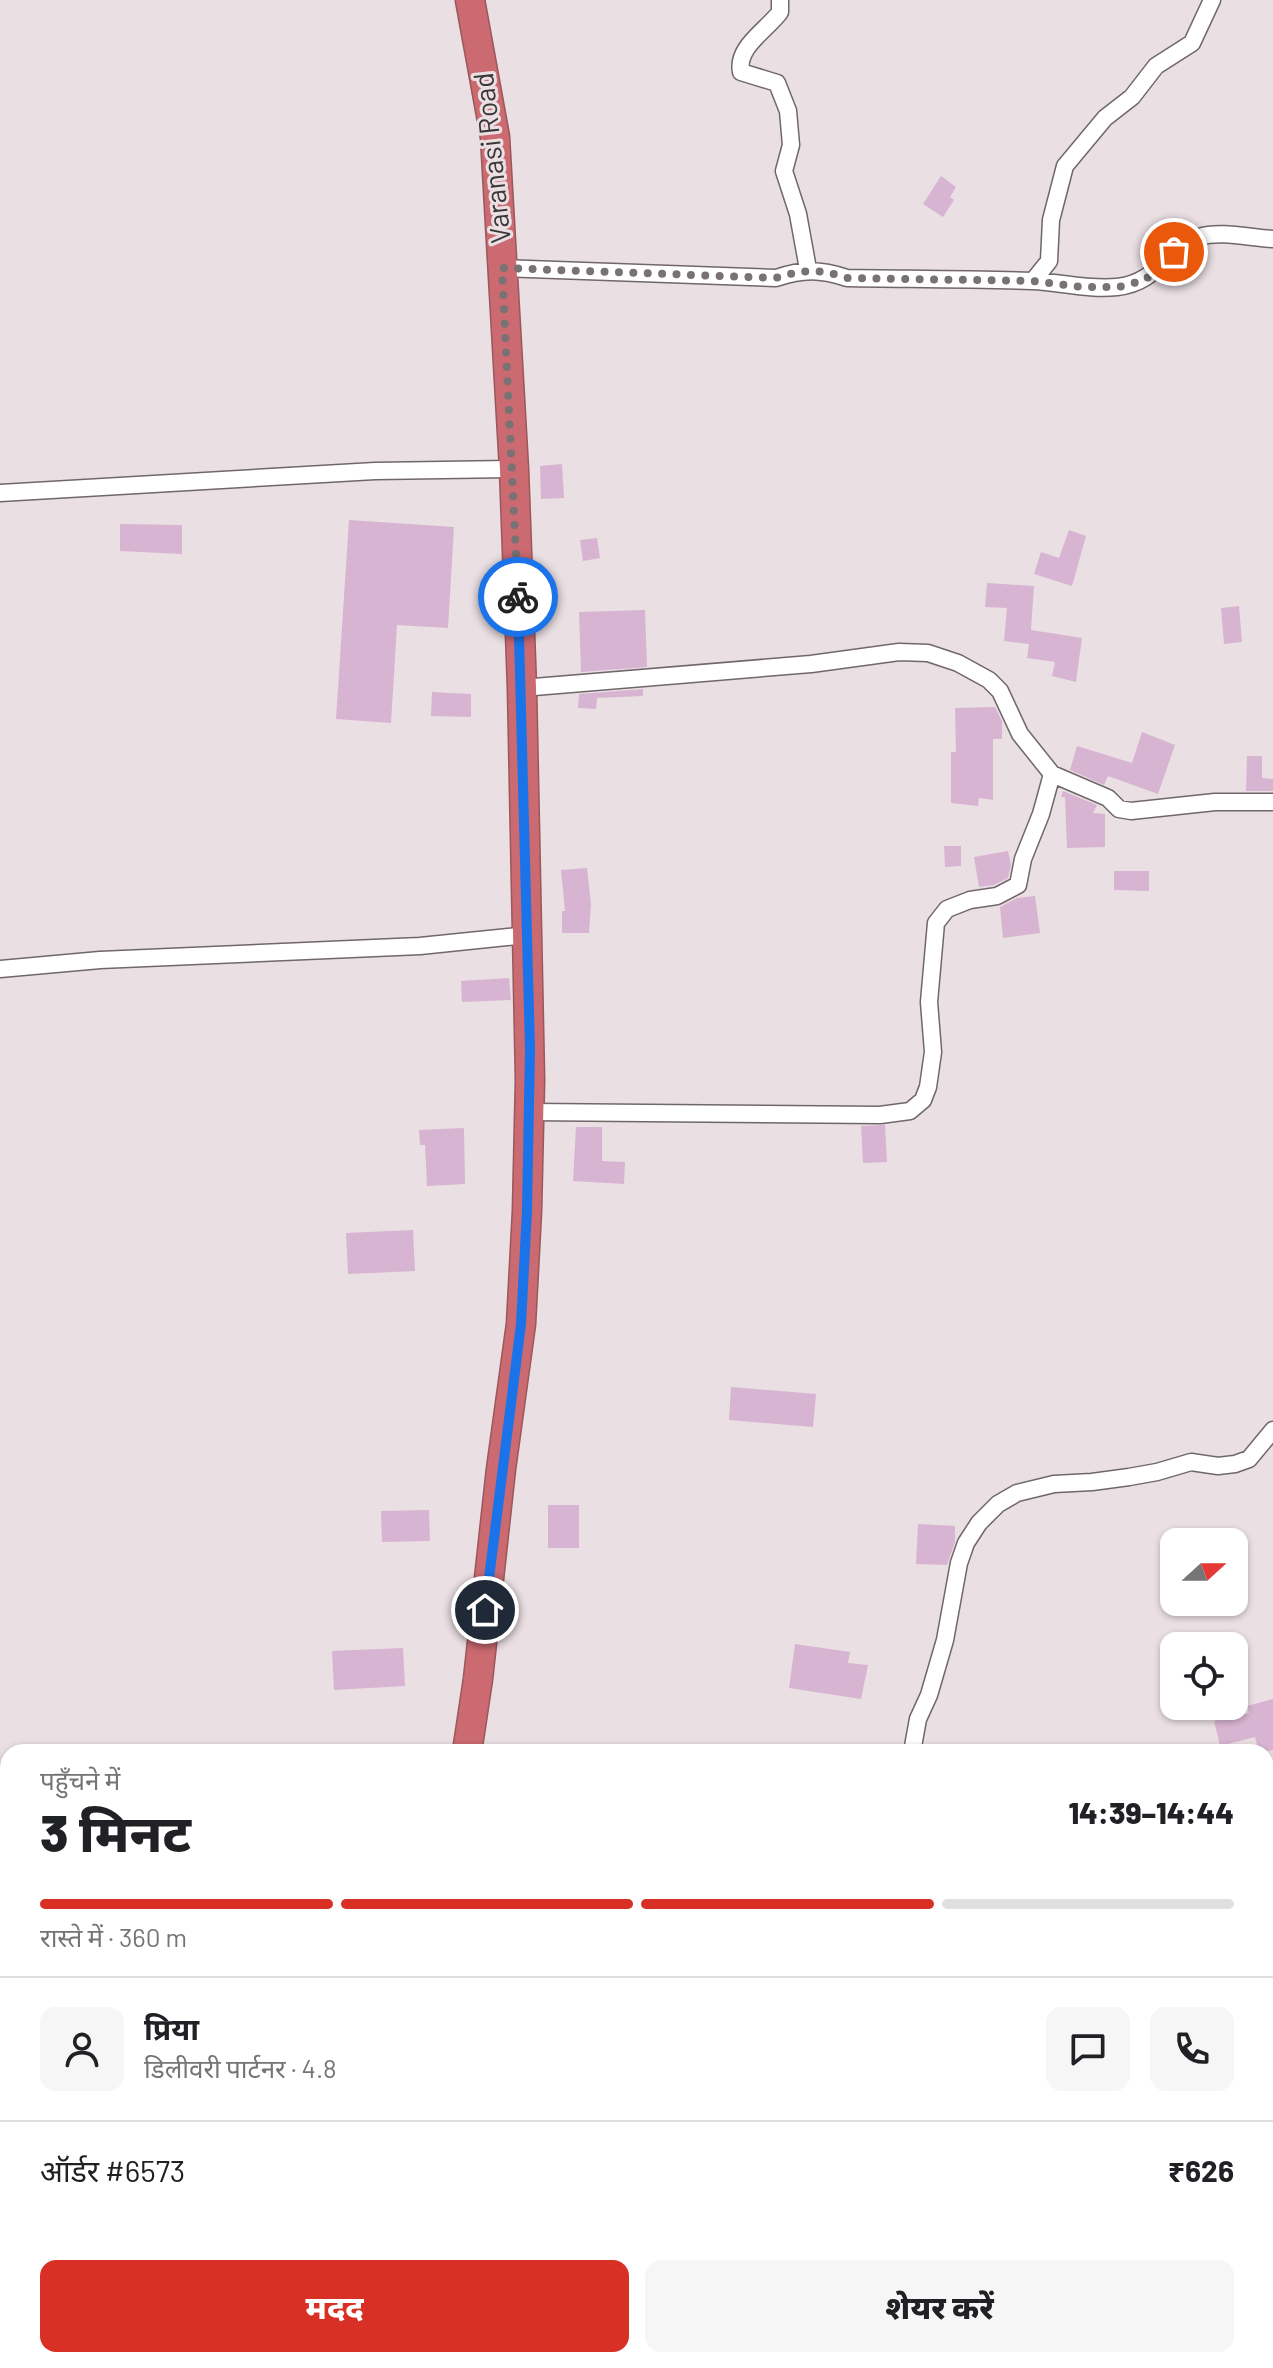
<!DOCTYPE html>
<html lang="hi">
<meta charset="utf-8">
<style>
body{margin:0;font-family:Barlow,"Noto Sans Devanagari",sans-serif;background:#f6f6f6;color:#202124;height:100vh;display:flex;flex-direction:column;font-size:30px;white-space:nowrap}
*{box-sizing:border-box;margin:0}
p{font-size:26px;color:#757577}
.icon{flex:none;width:44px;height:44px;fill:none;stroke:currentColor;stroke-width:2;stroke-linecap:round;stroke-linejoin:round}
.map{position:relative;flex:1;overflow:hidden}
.side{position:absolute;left:0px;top:1744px;width:1274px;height:624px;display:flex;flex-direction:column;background:#fff;border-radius:24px 24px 0 0;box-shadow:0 2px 6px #0004}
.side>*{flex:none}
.needle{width:52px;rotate:69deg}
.tools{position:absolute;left:1160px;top:1528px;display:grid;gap:16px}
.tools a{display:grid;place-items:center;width:88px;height:88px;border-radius:16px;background:#fff;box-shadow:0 2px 6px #0004;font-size:40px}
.pin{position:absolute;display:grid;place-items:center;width:68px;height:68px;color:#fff;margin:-34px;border:4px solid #fff;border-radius:50%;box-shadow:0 2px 8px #0007}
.courier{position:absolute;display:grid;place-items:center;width:80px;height:80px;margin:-40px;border:6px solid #1a73e8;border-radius:50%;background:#fff;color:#222;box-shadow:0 2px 10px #0007}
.head em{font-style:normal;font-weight:800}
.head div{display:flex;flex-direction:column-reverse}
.head{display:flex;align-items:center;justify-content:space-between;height:136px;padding:0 40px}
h1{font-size:52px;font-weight:800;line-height:60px}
.bar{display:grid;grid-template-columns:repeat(4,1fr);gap:12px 8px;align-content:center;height:96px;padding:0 40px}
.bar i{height:10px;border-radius:6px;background:#e0e0e0}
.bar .on{background:#d93025}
.bar p{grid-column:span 4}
.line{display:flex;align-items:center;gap:20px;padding:0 40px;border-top:2px solid #e0e0e0}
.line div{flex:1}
.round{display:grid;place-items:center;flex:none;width:84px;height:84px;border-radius:16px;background:#f6f6f6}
.primary-button{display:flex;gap:16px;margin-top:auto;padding:16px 40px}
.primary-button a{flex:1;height:92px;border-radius:16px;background:#d93025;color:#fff;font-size:32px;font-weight:800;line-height:92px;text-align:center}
.primary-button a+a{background:#f6f6f6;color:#202124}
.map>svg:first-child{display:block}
.building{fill:#d7b4d1}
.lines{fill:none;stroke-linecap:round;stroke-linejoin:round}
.street-casing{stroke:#70676a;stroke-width:19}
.highway-casing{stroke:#99585c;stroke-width:31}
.street{stroke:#fff;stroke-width:16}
.highway{stroke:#cb6a70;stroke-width:28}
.done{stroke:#787274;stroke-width:8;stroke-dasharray:0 14.4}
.route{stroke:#1a73e8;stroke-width:10}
.labels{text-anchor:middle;stroke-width:6;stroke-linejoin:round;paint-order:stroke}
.street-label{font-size:28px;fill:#3b3738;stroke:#eadfe3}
</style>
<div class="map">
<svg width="1273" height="2368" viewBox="0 0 1273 2368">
<rect width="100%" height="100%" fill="#eadfe3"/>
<path class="building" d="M941,176l15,11 -6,10 4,3 -11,17 -20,-13z
M562,464l2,34 -23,1 -1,-33z
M349,520l105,7 -6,101 -51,-3 -6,98 -55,-4z
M120,524l62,1v29l-62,-3z
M1069,530l17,6 -14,50 -38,-12 7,-22 18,6z
M597,538l3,20 -17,3 -3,-21z
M987,583l47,3 -3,44 51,8 -6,44 -24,-6 3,-14 -28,-4 2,-14 -25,-3 3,-33 -22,-1z
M1239,606l3,36 -18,2 -3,-36z
M645,610l2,57 -66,5 -2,-60z
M643,689v7l-46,2 -1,11 -18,-1 1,-14z
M432,692l39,2v23l-40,-1z
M995,707l7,14v18h-9v61l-14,-2 -1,8 -27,-3v-51h5l-1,-44z
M1142,732l33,13 -17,49 -50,-18 -4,9 -34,-15 7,-24 55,17z
M1247,756h15v22l11,1v12h-27z
M1063,791l34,14 -4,8 12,1v33l-38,1 -2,-51h-4z
M944,846h17v20l-16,1z
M1008,851l3,14 -3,13 -14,7 -15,2 -5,-30z
M587,868l4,36 -2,29h-27v-22h3l-4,-41z
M1114,871h35v20l-35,-1z
M1035,896l5,37 -37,5 -3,-31 17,-9z
M509,978l2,22 -49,2 -1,-21z
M885,1125l2,37 -24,1 -2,-37z
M576,1127h26v34l23,1 -1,22 -51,-3z
M464,1128l1,56 -38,2 -2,-41h-5l-1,-15z
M413,1230l2,41 -67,3 -2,-41z
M731,1387l85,7 -3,33 -84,-7z
M548,1505h31v43h-31z
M429,1510l1,31 -48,1 -1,-31z
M918,1524l37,2v16l-8,23 -31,-1z
M795,1644l55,8 -2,11 20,2 -7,34 -72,-11z
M403,1648l2,38 -71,4 -2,-39z
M1273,1699v51l-14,2 -4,-15 -35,9 -6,-25 35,-8 -2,-7z"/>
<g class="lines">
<defs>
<path id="street" d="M780,0v12c-13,18 -44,35 -39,60l36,11 11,28 3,34 -7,26 14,43 10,55
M502,268l274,10c27,-9 44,-9 71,0 61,1 123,1 185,3 28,1 56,9 85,6 43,-5 47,-38 82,-50 22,-7 51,1 74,2
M1033,281l16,-20 2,-41 14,-54 40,-48 27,-21 24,-31 36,-23 20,-43
M0,493l375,-22 139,-2
M522,688l289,-24 88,-12 29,1 30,10 31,17 11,11 20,43 32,40 -11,40 -18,45 -5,26 -21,11 -27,4 -23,9 -11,14 -7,79 4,50 -5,35 -5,13 -13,11 -30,4 -351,-3
M1052,774l56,24 11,11 12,2 84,-9h58
M0,969l100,-9 320,-14 107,-11
M912,1752l6,-33 11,-24 16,-55 14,-77 7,-20 13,-20 19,-19 19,-11 37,-9 38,-2 37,-5 28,-5 34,-10 27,4 17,-2 14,-5 24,-29
M1266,1795l7,6
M0,1943l8,4
M1266,2159h7
M1084,2360l9,8"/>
<path id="highway" d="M467,1752l11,-73 23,-210 20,-145 6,-113 3,-131 -8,-392 -8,-219 -19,-332 -25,-137
M308,2368l2,-8"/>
</defs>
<use href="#street" class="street-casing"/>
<use href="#highway" class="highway-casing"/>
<use href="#street" class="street"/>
<use href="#highway" class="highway"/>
</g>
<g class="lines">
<path class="done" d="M518,597l-16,-329 274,10c27,-9 45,-9 71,0l186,3 49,6h37l26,-7 29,-28"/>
<path class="route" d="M485,1610l36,-286 6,-113 3,-162 -12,-452"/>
</g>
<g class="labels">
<g class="street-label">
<text transform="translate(492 158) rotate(-96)" y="10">Varanasi Road</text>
</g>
</g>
</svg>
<div class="tools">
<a><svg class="needle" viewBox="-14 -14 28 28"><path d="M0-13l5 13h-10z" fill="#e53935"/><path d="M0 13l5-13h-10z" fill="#757577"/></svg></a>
<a><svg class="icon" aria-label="locate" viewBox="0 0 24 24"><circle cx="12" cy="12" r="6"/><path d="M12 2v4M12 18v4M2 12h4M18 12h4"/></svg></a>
</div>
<div class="pin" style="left:1174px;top:252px;background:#ea580c"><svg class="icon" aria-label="bag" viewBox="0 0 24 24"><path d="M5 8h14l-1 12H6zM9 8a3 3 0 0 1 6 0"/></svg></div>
<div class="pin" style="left:485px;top:1610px;background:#1f2937"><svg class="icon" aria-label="home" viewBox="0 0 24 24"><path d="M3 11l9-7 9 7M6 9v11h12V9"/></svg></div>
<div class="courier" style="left:518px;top:597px"><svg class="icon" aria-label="bike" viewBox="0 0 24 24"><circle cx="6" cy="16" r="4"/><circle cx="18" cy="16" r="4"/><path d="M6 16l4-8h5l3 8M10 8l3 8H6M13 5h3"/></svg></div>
<section class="side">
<div class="head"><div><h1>3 मिनट</h1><p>पहुँचने में</p></div><em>14:39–14:44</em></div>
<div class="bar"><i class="on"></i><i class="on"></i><i class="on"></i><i></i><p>रास्ते में · 360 m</p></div>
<div class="line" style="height:144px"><a class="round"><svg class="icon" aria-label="person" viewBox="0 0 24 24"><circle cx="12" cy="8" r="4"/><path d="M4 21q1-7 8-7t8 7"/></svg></a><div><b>प्रिया</b><p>डिलीवरी पार्टनर · 4.8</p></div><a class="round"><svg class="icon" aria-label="chat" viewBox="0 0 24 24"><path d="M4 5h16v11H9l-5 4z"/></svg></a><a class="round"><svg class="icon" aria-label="phone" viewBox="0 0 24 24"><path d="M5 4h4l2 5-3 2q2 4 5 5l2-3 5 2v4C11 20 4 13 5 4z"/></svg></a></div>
<div class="line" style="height:104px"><div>ऑर्डर #6573</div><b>₹626</b></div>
<div class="primary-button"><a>मदद</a><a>शेयर करें</a></div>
</section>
</div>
